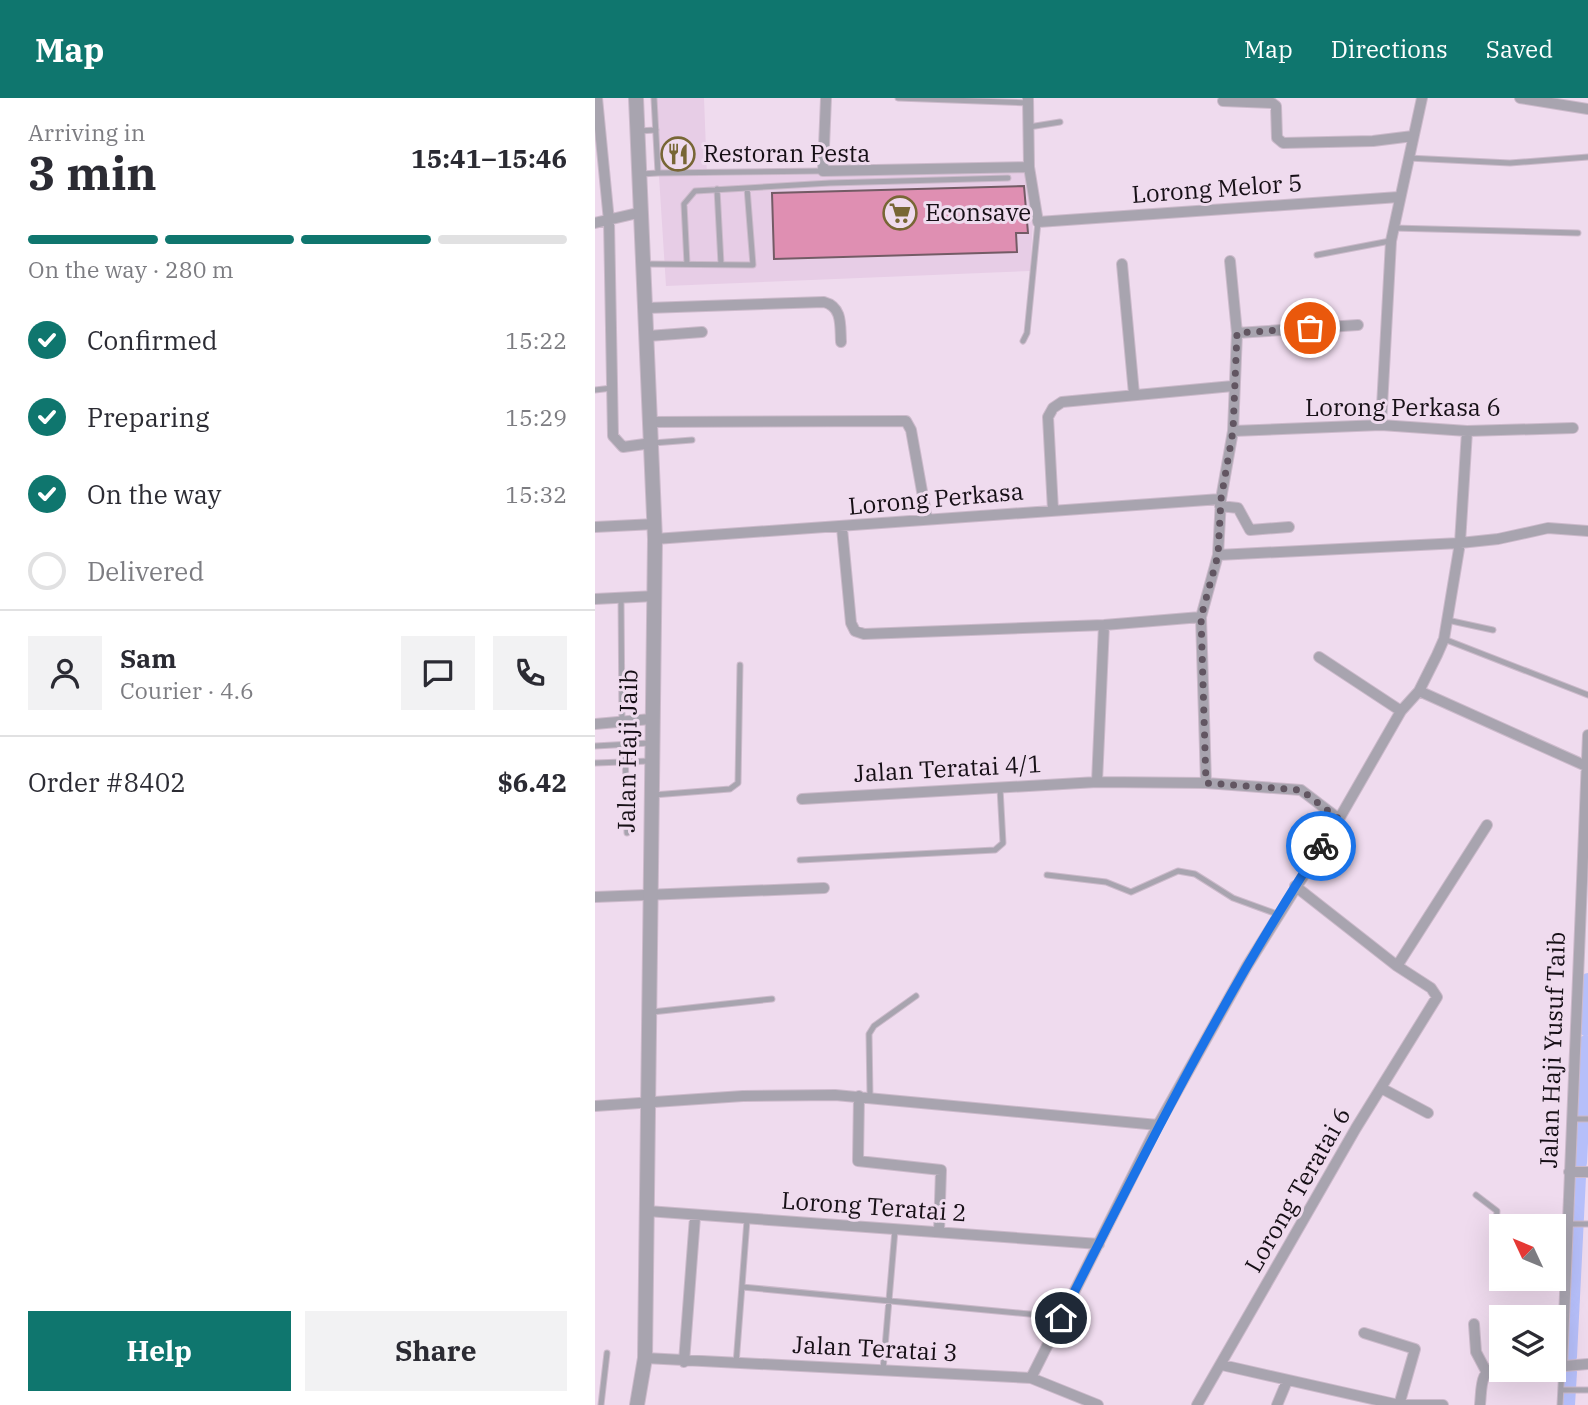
<!DOCTYPE html>
<meta charset="utf-8">
<style>
body{margin:0;font-family:"IBM Plex Serif",serif;background:#f2f2f3;color:#2b2b33;height:100vh;display:flex;flex-direction:column;font-size:26px;white-space:nowrap}
*{box-sizing:border-box;margin:0}
p{font-size:23px;color:#7c7c81}
.icon{flex:none;width:38px;height:38px;fill:none;stroke:currentColor;stroke-width:2;stroke-linecap:round;stroke-linejoin:round}
.map{position:relative;flex:1;overflow:hidden}
.side{display:flex;flex-direction:column;background:#fff;width:595px}
.side>*{flex:none}
.needle{width:46px;rotate:314deg}
.fabs{position:absolute;left:894px;top:1116px;display:grid;gap:14px}
.fabs a{display:grid;place-items:center;width:77px;height:77px;border-radius:0px;background:#fff;box-shadow:0 7px 28px #0002;font-size:35px}
.pin{position:absolute;display:grid;place-items:center;width:60px;height:60px;color:#fff;margin:-30px;border:4px solid #fff;border-radius:50%;box-shadow:0 2px 7px #0007}
.courier{position:absolute;display:grid;place-items:center;width:70px;height:70px;margin:-35px;border:5px solid #1a73e8;border-radius:50%;background:#fff;color:#222;box-shadow:0 2px 9px #0007}
.overview em{font-style:normal;font-weight:700}
.overview div{display:flex;flex-direction:column-reverse}
.overview{display:flex;align-items:center;justify-content:space-between;height:119px;padding:0 28px}
h1{font-size:46px;font-weight:700;line-height:52px}
.bar{display:grid;grid-template-columns:repeat(4,1fr);gap:10px 7px;align-content:center;height:84px;padding:0 28px}
.bar i{height:9px;border-radius:5px;background:#e1e1e2}
.bar .selected{background:#0f766e}
.bar p{grid-column:span 4}
.line{display:flex;align-items:center;gap:18px;padding:0 28px;border-top:2px solid #e1e1e2}
.line div{flex:1}
.round{display:grid;place-items:center;flex:none;width:74px;height:74px;border-radius:0px;background:#f2f2f3}
ol{padding:0 28px;list-style:none}
li{display:flex;align-items:center;gap:21px;height:77px}
li p{margin-inline-start:auto}
li .icon{padding:7px;border-radius:50%;background:#0f766e;color:#fff;stroke-width:4}
li:last-child{color:#7c7c81}
li i{width:38px;height:38px;border:4px solid #e1e1e2;border-radius:50%}
.button{display:flex;gap:14px;margin-top:auto;padding:14px 28px}
.button a{flex:1;height:80px;border-radius:0px;background:#0f766e;color:#fff;font-size:28px;font-weight:700;line-height:80px;text-align:center}
.button a+a{background:#f2f2f3;color:#2b2b33}
header{display:flex;align-items:center;gap:42px;box-sizing:border-box;height:98px;padding:0 35px;background:#0f766e;color:#fff}
header strong{font-size:33px}
nav{display:flex;gap:38px;margin-inline-start:auto;font-size:24px}
main{display:flex;flex:1;min-height:0}
.map>svg:first-child{display:block}
.built{fill:#e7cde6}
.lines{fill:none;stroke-linecap:round;stroke-linejoin:round}
.canal{stroke:#b6bffa;stroke-width:14}
.building{fill:#df8fb2;stroke:#735b65;stroke-width:2}
.service-casing{stroke:#ccbacb;stroke-width:7}
.minor-casing{stroke:#ccbacb;stroke-width:12}
.tertiary-casing{stroke:#ccbacb;stroke-width:16}
.service{stroke:#a8a4af;stroke-width:5}
.minor{stroke:#a8a4af;stroke-width:10}
.tertiary{stroke:#a8a4af;stroke-width:14}
.done{stroke:#625662;stroke-width:7;stroke-dasharray:0 12.6}
.route{stroke:#1a73e8;stroke-width:9}
.labels{text-anchor:middle;stroke-width:6;stroke-linejoin:round;paint-order:stroke}
.poi-label{font-size:24px;fill:#160f16;stroke:#efdbee;text-anchor:start}
.street-label{font-size:24px;fill:#160f16;stroke:#efdbee}
</style>
<header>
<strong>Map</strong>
<nav><a>Map</a><a>Directions</a><a>Saved</a></nav>
</header>
<main>
<section class="side">
<div class="overview"><div><h1>3 min</h1><p>Arriving in</p></div><em>15:41–15:46</em></div>
<div class="bar"><i class="selected"></i><i class="selected"></i><i class="selected"></i><i></i><p>On the way · 280 m</p></div>
<ol>
<li><svg class="icon" aria-label="check" viewBox="0 0 24 24"><path d="M5 12l5 5 9-10"/></svg>Confirmed<p>15:22</p></li>
<li><svg class="icon" aria-label="check" viewBox="0 0 24 24"><path d="M5 12l5 5 9-10"/></svg>Preparing<p>15:29</p></li>
<li><svg class="icon" aria-label="check" viewBox="0 0 24 24"><path d="M5 12l5 5 9-10"/></svg>On the way<p>15:32</p></li>
<li><i></i>Delivered</li>
</ol>
<div class="line" style="height:126px"><a class="round"><svg class="icon" aria-label="person" viewBox="0 0 24 24"><circle cx="12" cy="8" r="4"/><path d="M4 21q1-7 8-7t8 7"/></svg></a><div><b>Sam</b><p>Courier · 4.6</p></div><a class="round"><svg class="icon" aria-label="chat" viewBox="0 0 24 24"><path d="M4 5h16v11H9l-5 4z"/></svg></a><a class="round"><svg class="icon" aria-label="phone" viewBox="0 0 24 24"><path d="M5 4h4l2 5-3 2q2 4 5 5l2-3 5 2v4C11 20 4 13 5 4z"/></svg></a></div>
<div class="line" style="height:91px"><div>Order #8402</div><b>$6.42</b></div>
<div class="button"><a>Help</a><a>Share</a></div>
</section>
<div class="map">
<svg width="993" height="1307" viewBox="0 0 993 1307">
<rect width="100%" height="100%" fill="#efdbee"/>
<path class="built" d="M59,0h50l3,78 319,-4 7,51 -3,48 -364,15z"/>
<g class="lines">
<path class="canal" d="M991,931l2,-49
M985,1065l6,-121
M975,1259l9,-180
M973,1307l2,-33"/>
</g>
<path class="building" d="M429,88l4,47h-12l1,19 -243,7 -2,-66z"/>
<g class="lines">
<defs>
<path id="service" d="M303,0l130,5
M434,29l31,-5
M43,33l18,-1
M813,60l102,5 78,-6
M63,75l165,-2
M46,76l17,-1 -4,-75
M122,91l4,75
M798,130l185,5
M722,157l73,-14
M50,166l108,1 -6,-77
M92,166l-3,-60 11,-13 135,-8 178,-5
M428,243l4,-8 11,-111
M0,292l17,-2
M58,345l39,-3
M26,499l1,125
M852,522l46,10
M849,541l144,56
M30,646l2,89
M0,648l55,-3
M0,665l55,-2
M58,697l77,-6 8,-6 2,-118
M205,762l195,-10 8,-7 -3,-55
M452,777l59,7 25,10 47,-21 17,3 38,24 44,16
M57,914l120,-13
M275,998l-1,-62 5,-8 42,-30
M976,1021h17
M881,1097l21,16 -2,26 6,6
M972,1126h21
M959,1173l11,7
M147,1189l318,30
M141,1266l11,-144
M288,1272l12,-140
M966,1292h27
M6,1307l6,-52
M965,1307l2,-38"/>
<path id="minor" d="M2,0l12,123 4,215 10,11 29,-4
M231,0l-3,73 206,-4
M433,0l1,69 9,55 361,-25
M925,0l68,11
M628,3l49,2 4,3 1,32 6,5 90,-2 40,-5
M0,125l47,-11
M527,166l12,130
M52,210l177,-6c19,5 16,24 17,40
M642,235l121,-8
M53,238l54,-4
M56,324l255,-1 5,9 16,89
M786,327l10,-184 31,-143
M638,333l148,-6 86,6 106,-3
M625,408l18,2 12,22 39,-3
M458,412l-5,-93 5,-9 9,-6 171,-16
M0,429l60,-3
M247,430l9,95 4,8 9,3 240,-9 97,-8
M60,441l566,-40
M623,457l242,-12 38,-4 50,-11 40,3
M0,501l60,-3
M724,559l82,54
M824,593l167,75
M0,626l56,-5
M502,684l7,-157
M611,685l-5,-166 17,-62 3,-56 12,-68 4,-98 -7,-72
M207,701l295,-17 109,1 95,7 38,29
M0,799l229,-9
M802,868l90,-141
M786,990l47,25
M264,998l-1,65 83,9 -2,62
M0,1008l148,-10 92,-1 323,30
M974,1074h19
M52,1113l452,33
M879,1226l2,28 10,19
M769,1235l51,16 -16,56
M50,1260l386,20 67,27
M89,1264l11,-145
M627,1267l177,40h44
M959,1269l34,-3
M967,1269l26,-632
M436,1280l127,-253 89,-159 92,-147 62,-108 18,-20 18,-36 7,-16 16,-96 7,-112
M602,1307l159,-277 81,-131 -6,-9 -34,-22 -102,-80
M682,1307l10,-24
M885,1307c2,-19 -1,-36 21,-39"/>
<path id="tertiary" d="M41,0l19,441 -10,819 -8,47"/>
</defs>
<use href="#service" class="service-casing"/>
<use href="#minor" class="minor-casing"/>
<use href="#tertiary" class="tertiary-casing"/>
<use href="#service" class="service"/>
<use href="#minor" class="minor"/>
<use href="#tertiary" class="tertiary"/>
</g>
<g class="lines">
<path class="done" d="M715,230l-73,5 -4,98 -12,68 -3,56 -17,62 5,166 95,7 38,29 -18,27"/>
<path class="route" d="M466,1220c82,-161 161,-321 260,-472"/>
</g>
<defs>
<symbol id="restaurant-ring" viewBox="-11 -11 22 22"><circle r="9.5" fill="#efdbee" stroke="#786635" stroke-width="1.5"/><path d="M-5-6h1v4h1v-4h1v4h1v-4h1v5L-1.5 .5V6h-2V.5L-5-1ZM5-6V6H3V1.5H1.5Q1.5-4 5-6Z" fill="#786635"/></symbol>
<symbol id="supermarket-ring" viewBox="-11 -11 22 22"><circle r="9.5" fill="#efdbee" stroke="#786635" stroke-width="1.5"/><path d="M-6-5.5h2.5l.6 2H6L4.5 2H-2.5L-4.4-4H-6ZM-1.5 3.2a1.3 1.3 0 1 0 .1 0ZM3 3.2a1.3 1.3 0 1 0 .1 0Z" fill="#786635"/></symbol>
</defs>
<g fill-rule="evenodd">
<use href="#restaurant-ring" x="64" y="37" width="38" height="38"/>
<use href="#supermarket-ring" x="286" y="96" width="38" height="38"/>
</g>
<g class="labels">
<g class="poi-label">
<text x="108" y="64">Restoran Pesta</text>
<text x="330" y="123">Econsave</text>
</g>
<g class="street-label">
<text transform="translate(622 91) rotate(-4)" y="8">Lorong Melor 5</text>
<text x="808" y="318">Lorong Perkasa 6</text>
<text transform="translate(341 401) rotate(-5)" y="8">Lorong Perkasa</text>
<text transform="translate(33 653) rotate(-89)" y="8">Jalan Haji Jaib</text>
<text transform="translate(353 671) rotate(-3)" y="8">Jalan Teratai 4/1</text>
<text transform="translate(958 952) rotate(-88)" y="8">Jalan Haji Yusuf Taib</text>
<text transform="translate(703 1092) rotate(-60)" y="8">Lorong Teratai 6</text>
<text transform="translate(279 1109) rotate(4)" y="8">Lorong Teratai 2</text>
<text transform="translate(280 1251) rotate(3)" y="8">Jalan Teratai 3</text>
</g>
</g>
</svg>
<div class="fabs">
<a><svg class="needle" viewBox="-14 -14 28 28"><path d="M0-13l5 13h-10z" fill="#e53935"/><path d="M0 13l5-13h-10z" fill="#7c7c81"/></svg></a>
<a><svg class="icon" aria-label="layers" viewBox="0 0 24 24"><path d="M12 4l9 5-9 5-9-5zM3 14l9 5 9-5"/></svg></a>
</div>
<div class="pin" style="left:715px;top:230px;background:#ea580c"><svg class="icon" aria-label="bag" viewBox="0 0 24 24"><path d="M5 8h14l-1 12H6zM9 8a3 3 0 0 1 6 0"/></svg></div>
<div class="pin" style="left:466px;top:1220px;background:#1f2937"><svg class="icon" aria-label="home" viewBox="0 0 24 24"><path d="M3 11l9-7 9 7M6 9v11h12V9"/></svg></div>
<div class="courier" style="left:726px;top:748px"><svg class="icon" aria-label="bike" viewBox="0 0 24 24"><circle cx="6" cy="16" r="4"/><circle cx="18" cy="16" r="4"/><path d="M6 16l4-8h5l3 8M10 8l3 8H6M13 5h3"/></svg></div>
</div>
</main>
